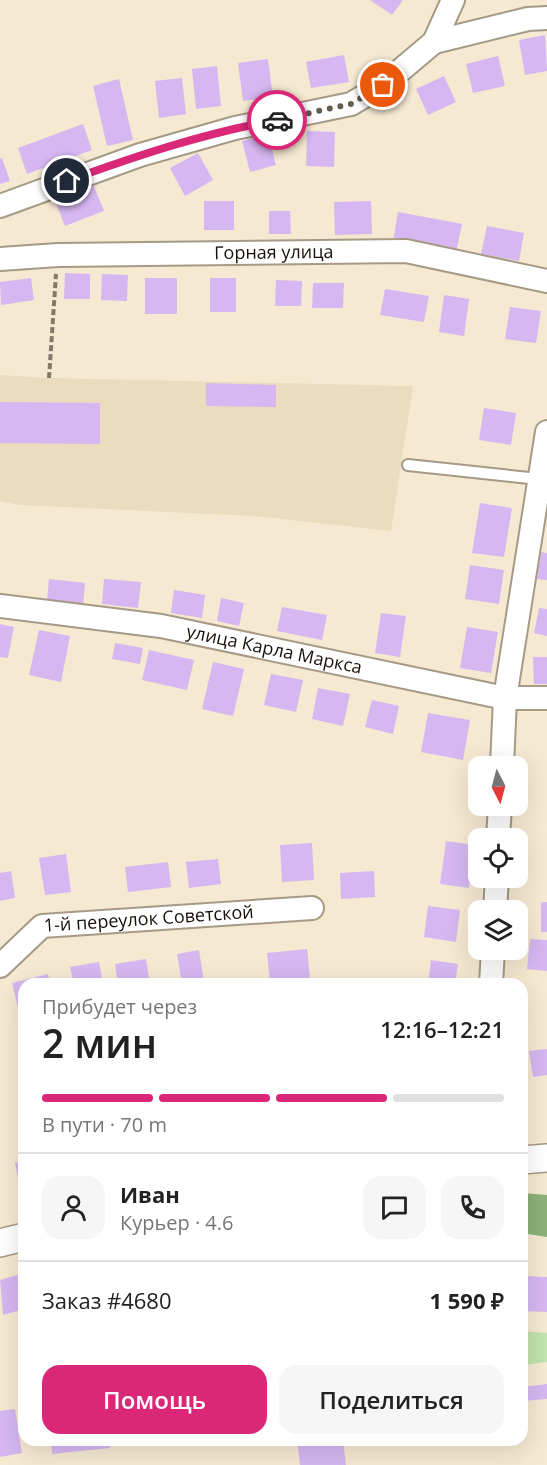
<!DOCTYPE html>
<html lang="ru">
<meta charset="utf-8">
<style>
body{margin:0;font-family:"Open Sans",sans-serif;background:#f6f6f6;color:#222;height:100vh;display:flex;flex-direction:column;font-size:22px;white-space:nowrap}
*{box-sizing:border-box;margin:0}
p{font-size:20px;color:#767676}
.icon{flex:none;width:33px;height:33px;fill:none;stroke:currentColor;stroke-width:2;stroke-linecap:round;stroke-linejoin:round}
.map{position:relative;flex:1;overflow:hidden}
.drawer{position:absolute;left:18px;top:978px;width:510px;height:468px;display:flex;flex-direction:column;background:#fff;border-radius:18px;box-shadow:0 6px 24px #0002}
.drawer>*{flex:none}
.needle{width:39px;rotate:174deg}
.tools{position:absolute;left:468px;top:756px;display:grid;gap:12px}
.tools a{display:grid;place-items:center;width:60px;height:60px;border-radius:12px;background:#fff;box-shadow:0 6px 24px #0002;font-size:30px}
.pin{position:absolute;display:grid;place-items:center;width:51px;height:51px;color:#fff;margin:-26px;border:3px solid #fff;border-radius:50%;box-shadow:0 2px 6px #0007}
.courier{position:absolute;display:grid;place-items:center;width:60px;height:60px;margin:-30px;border:4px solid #db2777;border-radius:50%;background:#fff;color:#222;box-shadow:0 2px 8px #0007}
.headline em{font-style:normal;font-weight:600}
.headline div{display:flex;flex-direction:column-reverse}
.headline{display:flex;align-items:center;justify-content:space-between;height:102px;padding:0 24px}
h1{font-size:39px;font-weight:600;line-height:45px}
.bar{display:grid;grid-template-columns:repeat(4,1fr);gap:9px 6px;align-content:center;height:72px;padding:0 24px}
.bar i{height:8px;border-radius:4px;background:#e0e0e0}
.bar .on{background:#db2777}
.bar p{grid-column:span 4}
.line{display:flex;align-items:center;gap:15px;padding:0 24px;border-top:2px solid #e0e0e0}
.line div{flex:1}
.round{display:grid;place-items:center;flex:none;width:63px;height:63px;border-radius:18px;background:#f6f6f6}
.primary-button{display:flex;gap:12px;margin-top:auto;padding:12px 24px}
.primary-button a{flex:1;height:69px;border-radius:18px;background:#db2777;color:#fff;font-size:24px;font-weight:600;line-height:69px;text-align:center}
.primary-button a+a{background:#f6f6f6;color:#222}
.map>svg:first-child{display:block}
.built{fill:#ecdcbf}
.green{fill:#c1e3ad}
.forest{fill:#8db078}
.building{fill:#d6b7f1}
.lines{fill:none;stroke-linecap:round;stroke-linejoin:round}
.service-casing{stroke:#a59a85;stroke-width:14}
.minor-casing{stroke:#a59a85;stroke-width:26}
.tertiary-casing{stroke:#a59a85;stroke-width:30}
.path{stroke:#81796a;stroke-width:4;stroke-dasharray:6 3;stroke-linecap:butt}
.service{stroke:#fff;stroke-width:10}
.minor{stroke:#fff;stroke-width:22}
.tertiary{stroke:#fff;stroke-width:27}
.done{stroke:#635d4f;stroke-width:6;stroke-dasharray:0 10.8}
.route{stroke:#db2777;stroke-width:8}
.labels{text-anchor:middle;stroke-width:5;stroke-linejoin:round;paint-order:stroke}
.street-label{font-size:18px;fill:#151109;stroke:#fff}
</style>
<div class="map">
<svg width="547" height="1465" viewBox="0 0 547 1465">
<rect width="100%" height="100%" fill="#f5e9d2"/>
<path class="built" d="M0,375l49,3 364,8 -22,145 -138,-15 -233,-11 -20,-4z"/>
<path class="green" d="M522,1331l25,2v29l-25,3z"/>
<path class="forest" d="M522,1193l25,2v42l-25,-4z"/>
<path class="building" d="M370,0h33l-11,15z
M545,35l2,36 -22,4 -6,-35z
M344,55l5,27 -38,6 -5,-26z
M498,56l7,30 -32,7 -7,-29z
M268,59l5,38 -30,4 -5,-38z
M217,66l4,40 -25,3 -4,-40z
M444,76l12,26 -28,13 -12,-26z
M182,78l4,36 -27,4 -4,-37z
M119,79l14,61 -26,6 -14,-60z
M83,124l9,26 -65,24 -9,-26z
M307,131l28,1 -1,35 -28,-1z
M268,134l8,31 -26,7 -8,-31z
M198,153l15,27 -28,16 -15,-28z
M2,158l8,23 -10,3v-25z
M92,181l12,30 -39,15 -12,-30z
M204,201h30v29h-30z
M371,201l1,33 -37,1 -1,-33z
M269,211h21l1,23h-22z
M398,212l64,12 -6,28 -63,-11z
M487,226l37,7 -5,28 -38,-7z
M65,273l25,1v25h-26z
M102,274l26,1 -1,26 -26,-1z
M31,278l3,22 -33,5 -1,-23z
M145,278h32v36h-32z
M210,278h26v34h-26z
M276,280l26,1 -1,25h-26z
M313,283h31l-1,25h-31z
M385,289l44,7 -5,26 -44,-7z
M444,295l25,4 -5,37 -25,-4z
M510,307l31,4 -5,32 -31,-4z
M206,383l70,2v22l-70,-1z
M0,402l100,1v41l-100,-1z
M484,408l32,5 -5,32 -32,-5z
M480,503l32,5 -8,49 -32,-4z
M541,552l6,1v27l-10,-1z
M470,565l34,5 -5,34 -34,-5z
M49,579l36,4 -2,22 -36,-3z
M104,579l37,3 -3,26 -36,-4z
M174,590l31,5 -3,23 -31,-5z
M221,598l23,5 -5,23 -22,-5z
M282,607l45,8 -5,25 -45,-9z
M539,608l8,1v27l-13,-3z
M381,613l25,3 -6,41 -25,-4z
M0,624l14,3 -6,31 -8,-1z
M467,627l31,5 -7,41 -31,-5z
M39,630l31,6 -9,46 -32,-7z
M115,643l28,5 -3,16 -28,-5z
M149,650l45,10 -7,30 -45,-10z
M533,657h14v27h-13z
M213,662l31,7 -11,47 -31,-7z
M271,674l32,6 -7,32 -32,-7z
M318,688l32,6 -7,32 -31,-7z
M372,700l27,6 -6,28 -28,-7z
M428,713l42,7 -7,40 -42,-8z
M446,841l29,4 -6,43 -29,-4z
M312,843l2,37 -32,2 -2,-37z
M66,854l5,38 -26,3 -6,-37z
M218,859l3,25 -32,4 -3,-26z
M168,862l3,25 -43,5 -3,-25z
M11,871l4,27 -15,3v-28z
M374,871l1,26 -34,2 -1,-26z
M541,902h6v30h-6z
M428,906l32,4 -4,32 -32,-5z
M530,939l17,1v31l-20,-2z
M307,949l3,29 -40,4 -3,-29z
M199,950l5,32 -22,2 -5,-30z
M146,959l4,25h-32l-3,-20z
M431,960l27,4 -3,20h-27z
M99,962l4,22h-29l-4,-17z
M48,974l2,10h-26v27l-5,1 -7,-29z
M547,1049v26l-14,2 -4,-26z
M24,1161v27l-4,1 -5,-26z
M24,1273v36l-21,6 -3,-35z
M522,1276l25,1v35l-25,-1z
M547,1384v15l-25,2v-14z
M15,1409l7,44 -22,4v-46z
M51,1440h58l1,8 -58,6z
M297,1440h46l3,25h-46z"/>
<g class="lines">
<defs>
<path id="service" d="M408,465l131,14"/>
<g id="minor">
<path d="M434,42l19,-42"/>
<path d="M0,206l140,-51 95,-27 116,-24 32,-19 51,-43 94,-23 19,-1"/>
<path id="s1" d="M0,259l58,-4 348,-4 141,30"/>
<path id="s2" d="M0,606l161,20 344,72h42"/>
<path d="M502,766l3,-68 42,-266"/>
<path d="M498,838l2,-32"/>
<path d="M495,910l2,-32"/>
<path id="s3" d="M0,966l42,-40 270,-18"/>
<path d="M491,984l2,-34"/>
</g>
<path id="tertiary" d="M522,1160l25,-2
M0,1243l24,-6"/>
</defs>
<use href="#service" class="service-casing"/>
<use href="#minor" class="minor-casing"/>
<use href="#tertiary" class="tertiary-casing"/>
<path class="path" d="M49,378l7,-104"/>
<use href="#service" class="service"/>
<use href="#minor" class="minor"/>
<use href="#tertiary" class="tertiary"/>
</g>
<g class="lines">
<path class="done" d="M277,120l74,-16 32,-19"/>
<path class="route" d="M67,181c69,-25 137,-48 210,-61"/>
</g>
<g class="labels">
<g class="street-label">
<text dy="6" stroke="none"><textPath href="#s1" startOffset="274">Горная улица</textPath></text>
<text dy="6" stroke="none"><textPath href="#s2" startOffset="278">улица Карла Маркса</textPath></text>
<text dy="6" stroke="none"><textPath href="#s3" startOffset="165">1-й переулок Советской</textPath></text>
</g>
</g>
</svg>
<div class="tools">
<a><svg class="needle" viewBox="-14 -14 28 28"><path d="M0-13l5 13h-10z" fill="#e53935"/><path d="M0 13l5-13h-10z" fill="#767676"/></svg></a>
<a><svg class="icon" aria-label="locate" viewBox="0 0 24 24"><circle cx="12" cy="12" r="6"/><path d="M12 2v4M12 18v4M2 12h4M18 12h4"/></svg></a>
<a><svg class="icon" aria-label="layers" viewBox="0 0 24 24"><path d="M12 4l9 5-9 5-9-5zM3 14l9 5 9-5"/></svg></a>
</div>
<div class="pin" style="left:383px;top:85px;background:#ea580c"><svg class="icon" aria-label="bag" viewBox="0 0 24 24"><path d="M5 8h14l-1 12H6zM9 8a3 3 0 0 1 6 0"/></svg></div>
<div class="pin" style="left:67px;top:181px;background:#1f2937"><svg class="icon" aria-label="home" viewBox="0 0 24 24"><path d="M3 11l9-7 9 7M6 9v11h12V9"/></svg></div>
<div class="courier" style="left:277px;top:120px"><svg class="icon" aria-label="car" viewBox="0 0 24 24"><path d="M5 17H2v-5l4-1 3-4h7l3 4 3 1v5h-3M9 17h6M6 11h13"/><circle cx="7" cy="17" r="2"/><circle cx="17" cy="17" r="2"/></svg></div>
<section class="drawer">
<div class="headline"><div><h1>2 мин</h1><p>Прибудет через</p></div><em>12:16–12:21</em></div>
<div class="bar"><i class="on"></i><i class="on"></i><i class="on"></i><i></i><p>В пути · 70 m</p></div>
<div class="line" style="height:108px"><a class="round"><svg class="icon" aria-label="person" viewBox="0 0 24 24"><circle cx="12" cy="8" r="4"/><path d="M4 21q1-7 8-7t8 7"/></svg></a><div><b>Иван</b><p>Курьер · 4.6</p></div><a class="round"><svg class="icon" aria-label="chat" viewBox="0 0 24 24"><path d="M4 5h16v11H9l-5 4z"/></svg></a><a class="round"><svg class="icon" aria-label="phone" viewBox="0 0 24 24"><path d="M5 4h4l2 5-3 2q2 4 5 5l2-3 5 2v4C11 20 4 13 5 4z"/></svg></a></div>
<div class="line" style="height:78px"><div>Заказ #4680</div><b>1 590 ₽</b></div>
<div class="primary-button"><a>Помощь</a><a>Поделиться</a></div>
</section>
</div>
